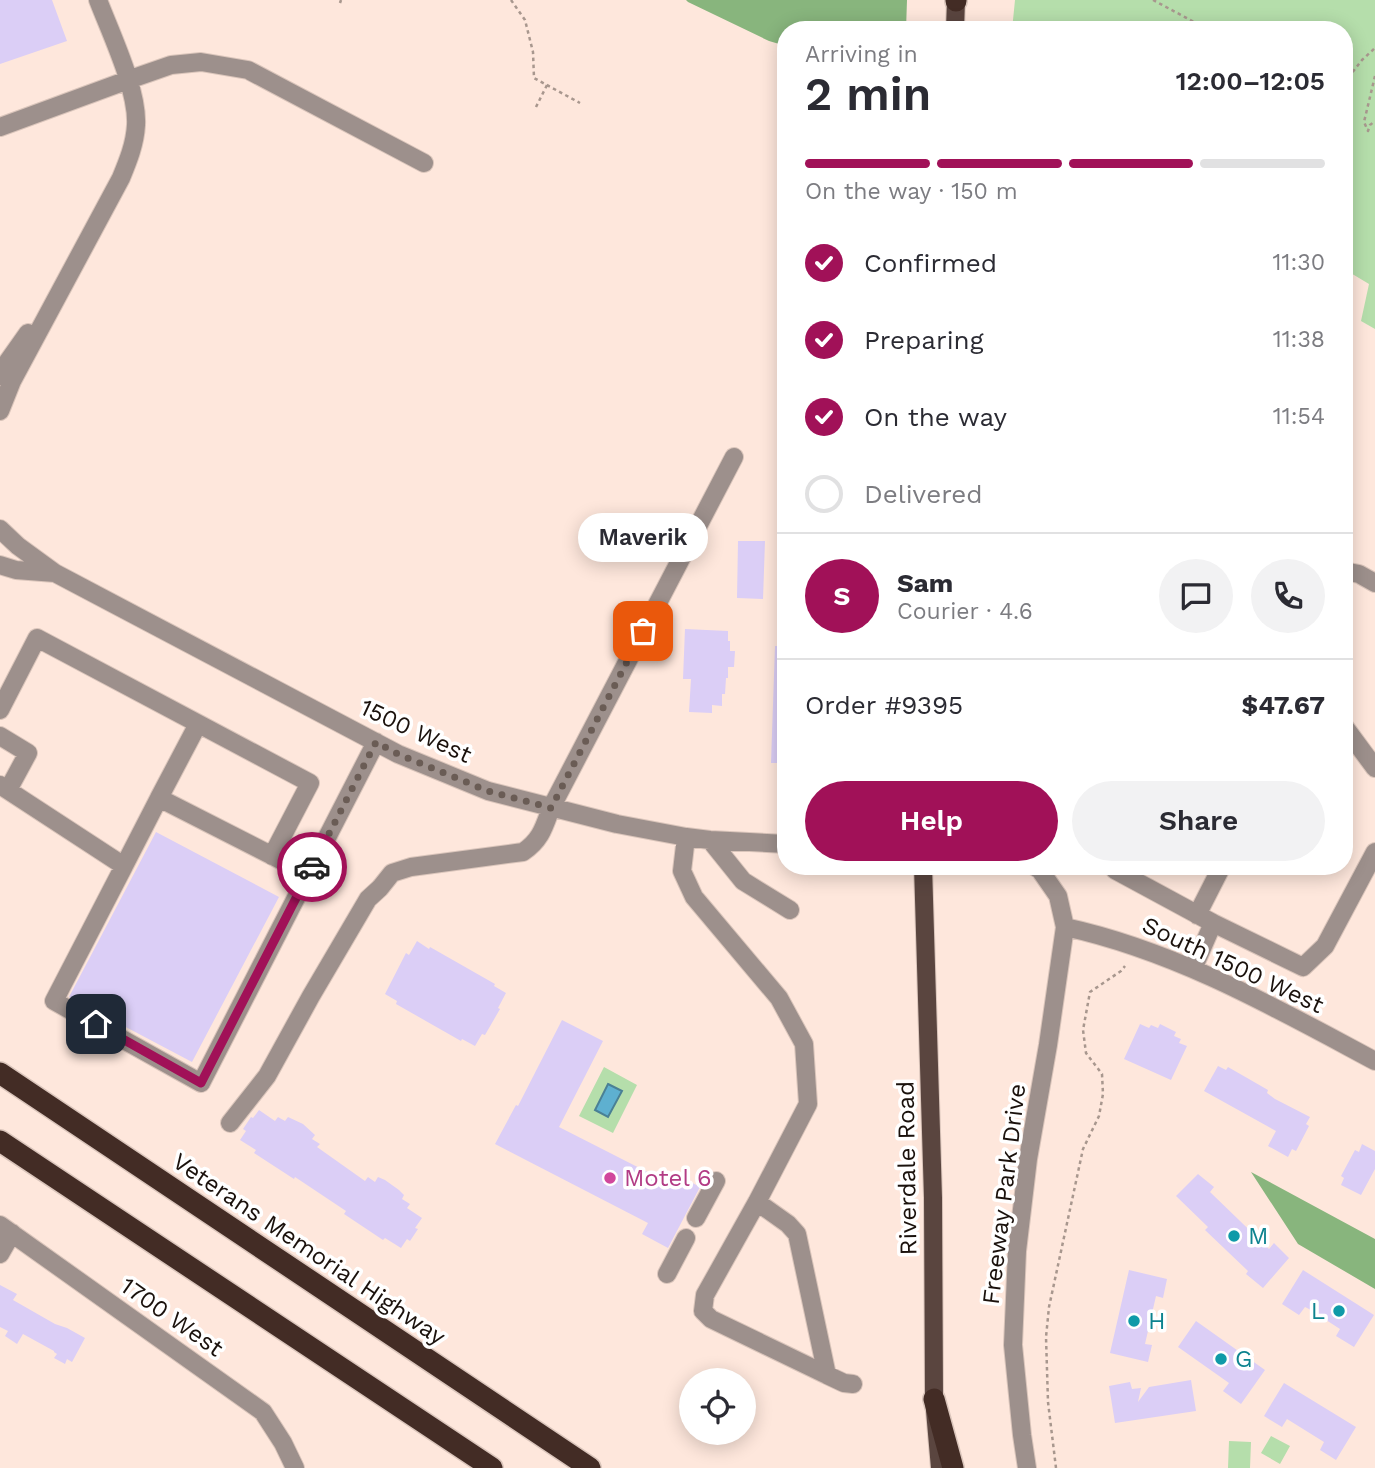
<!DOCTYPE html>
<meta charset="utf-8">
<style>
body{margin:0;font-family:"Work Sans",sans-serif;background:#f2f2f3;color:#2b2b33;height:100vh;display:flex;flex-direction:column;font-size:26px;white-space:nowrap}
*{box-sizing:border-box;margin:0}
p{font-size:23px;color:#7c7c81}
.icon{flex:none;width:38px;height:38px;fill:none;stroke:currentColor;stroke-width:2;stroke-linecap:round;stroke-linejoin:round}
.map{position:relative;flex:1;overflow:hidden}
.sheet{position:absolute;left:777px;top:21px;width:576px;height:854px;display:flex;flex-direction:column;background:#fff;border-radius:28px;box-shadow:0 4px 18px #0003}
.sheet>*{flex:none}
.fabs{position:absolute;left:679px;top:1368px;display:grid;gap:14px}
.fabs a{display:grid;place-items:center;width:77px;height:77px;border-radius:50%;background:#fff;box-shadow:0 4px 18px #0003;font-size:35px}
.pin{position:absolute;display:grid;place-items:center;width:60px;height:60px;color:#fff;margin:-30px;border-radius:14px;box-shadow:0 4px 10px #0006}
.courier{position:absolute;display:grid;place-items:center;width:70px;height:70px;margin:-35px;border:5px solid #a11158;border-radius:50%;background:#fff;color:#222;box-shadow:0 2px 9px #0007}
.bubble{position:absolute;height:49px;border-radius:24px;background:#fff;box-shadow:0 4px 18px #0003;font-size:23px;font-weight:600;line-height:49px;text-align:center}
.headline em{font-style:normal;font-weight:600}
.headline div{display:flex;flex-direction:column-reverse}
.headline{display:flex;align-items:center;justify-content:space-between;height:119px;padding:0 28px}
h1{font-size:46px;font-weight:600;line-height:52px}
.bar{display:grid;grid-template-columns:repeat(4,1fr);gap:10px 7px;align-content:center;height:84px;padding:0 28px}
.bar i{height:9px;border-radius:5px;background:#e1e1e2}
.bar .on{background:#a11158}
.bar p{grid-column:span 4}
.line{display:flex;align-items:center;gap:18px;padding:0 28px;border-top:2px solid #e1e1e2}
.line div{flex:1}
.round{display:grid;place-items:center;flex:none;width:74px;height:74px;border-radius:37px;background:#f2f2f3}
ol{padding:0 28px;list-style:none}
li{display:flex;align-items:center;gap:21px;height:77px}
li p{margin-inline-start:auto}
li .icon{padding:7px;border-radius:50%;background:#a11158;color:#fff;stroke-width:4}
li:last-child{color:#7c7c81}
li i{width:38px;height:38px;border:4px solid #e1e1e2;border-radius:50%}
.button{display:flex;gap:14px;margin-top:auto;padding:14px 28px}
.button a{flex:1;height:80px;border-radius:42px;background:#a11158;color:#fff;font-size:28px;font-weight:600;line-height:80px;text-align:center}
.button a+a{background:#f2f2f3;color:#2b2b33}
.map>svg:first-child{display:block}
.green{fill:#b5deab}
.forest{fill:#88b57d}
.water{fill:#5eb0d0;stroke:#4a8095;stroke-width:2}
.building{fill:#dbcef6}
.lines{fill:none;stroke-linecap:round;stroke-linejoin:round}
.minor-casing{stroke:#dac5bb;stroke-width:20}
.major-casing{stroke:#dac5bb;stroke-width:20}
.highway-casing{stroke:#dac5bb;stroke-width:24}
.path{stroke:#a8978e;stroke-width:2.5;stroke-dasharray:3.5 3.5;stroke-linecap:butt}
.minor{stroke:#9d908c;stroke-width:18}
.major{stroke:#5a453f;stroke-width:18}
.highway{stroke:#432c25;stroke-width:21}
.done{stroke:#6a5c55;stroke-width:7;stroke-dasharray:0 12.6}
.route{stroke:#a11158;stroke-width:9}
.hotel-dot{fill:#d1479c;stroke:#fff;stroke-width:2.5}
.culture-dot{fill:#0f9aa8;stroke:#fff;stroke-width:2.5}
.labels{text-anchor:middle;stroke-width:7;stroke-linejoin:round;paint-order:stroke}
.street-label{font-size:24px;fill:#1a110c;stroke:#fff}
.hotel-label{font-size:24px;fill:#b23c85;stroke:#fff;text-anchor:start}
.culture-label{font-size:24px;fill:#0d838f;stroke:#fff;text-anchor:start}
</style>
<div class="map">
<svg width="1375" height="1468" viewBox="0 0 1375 1468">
<rect width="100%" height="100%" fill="#fee7dc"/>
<path class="green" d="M1015,0h360v329l-14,-8 8,-37 -25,-15v-239h-332z
M604,1067l33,18 -24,48 -34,-17z
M1271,1436l19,10 -10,18 -19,-11z
M1229,1441l22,1 -1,26h-22z"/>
<path class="forest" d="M686,0h221l-1,30h-120v16l-17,-5 -81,-39z
M1251,1172l124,67v50l-77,-45z"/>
<path class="water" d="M608,1084l14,7 -14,26 -13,-7z"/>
<path class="building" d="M0,0h52l15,41 -67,23z
M738,541h27l-2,58 -26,-1z
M685,629l43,2v10h2v10h5l-1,16h-6v11h-2l-1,16h-3v12l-10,-1v8l-23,-1 2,-33h-8z
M775,646h11v117h-15z
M156,832l123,65 -87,165 -123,-65z
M417,941l12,8 1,-2 65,37 -1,2 12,7 -8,15 2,1 -15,26 -3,-1 -7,12 -13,-7 -1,2 -65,-37 1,-3 -12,-7 21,-41 3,2z
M562,1020l41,21 -44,86 110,56 5,-10 26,14 -32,61 -26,-14 6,-11 -153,-79 21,-39 2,1z
M1140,1024l9,4 2,-3 7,3 2,-4 16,8 -2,4 7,3 -2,4 8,3 -16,34 -47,-21z
M1218,1066l8,4 2,-3 40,23 -1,3 8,6 35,18 -4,7 3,2 -13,25 -4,-2 -4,8 -20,-11 8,-15 -72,-40z
M259,1110l16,11 3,-4 7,4 3,-4 15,7 12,11 -3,4 8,5 -3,3 48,34 3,-4 7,5 3,-5 7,3 14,10 5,5 -2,4 8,5 -3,4 15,10 -7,10 3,1 -8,12 -3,-2 -6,9 -16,-10 -2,2 -39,-26 2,-3 -51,-34 -1,2 -40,-26 2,-3 -16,-10 6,-9 -3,-2 8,-12 2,1z
M1362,1144l13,7v18l-14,26 -20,-10 3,-7 -3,-2 14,-26 4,2z
M1198,1174l16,13 -4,5 59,57 5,-6 15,15 -26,30 -17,-14 2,-3 -43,-41 3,-3 -32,-31z
M1129,1270l38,9 -4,19 -7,-2 -11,48 7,1 -4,17 -38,-9z
M1303,1270l71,45 -20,32 -18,-11 4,-7 -31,-20 -4,-2 -6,8 -17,-11z
M0,1285l17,9 -4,6 42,24 12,4 18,10 -13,24 -5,-3 -2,5 -11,-6 3,-4 -3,-2v-1l-31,-17 -6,10 -12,-8 3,-5 -8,-4z
M1196,1321l69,49 -24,34 -18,-13 6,-8 -51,-36z
M1191,1380l5,31 -81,12 -6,-37 21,-4 2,7 9,-1 -3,14 11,-15z
M1284,1383l72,44 -20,33 -16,-10 4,-8 -37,-23 -5,8 -18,-11z"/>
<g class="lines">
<defs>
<path id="minor" d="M0,127l128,-47 43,-15 30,-3 47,8 176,93
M0,376l6,-12 22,-31
M0,411l12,-30 109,-203c7,-17 14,-34 15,-53 2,-35 -25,-91 -38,-125
M0,529l18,17 37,27 343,181 90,37 129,33 69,13 24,3 76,4
M0,565l16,5 39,3
M1344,571l15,3 16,9
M0,710l37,-72 273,145 -38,73
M1344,726l31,42
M0,736l28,17 -20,37
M0,785l124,81 -70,135 147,82 175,-341
M159,798l39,-74
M686,837l-4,34 12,26 85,101 25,46 4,60 -51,98 -52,93 -2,16 8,8 116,56
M710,840l33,41 47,29
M124,866l35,-68 149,76
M1113,866l2,4 98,53 -20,46
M1197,915l25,-49
M1213,923l90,44 22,-21 50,-94
M1065,927c111,24 211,81 310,134
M230,1123l37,-47 44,-80 57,-97 12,-11 12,-15 19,-6 112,-15c18,-12 21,-25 28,-44l183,-351
M757,1202l31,22 9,10 30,141 17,8 9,1
M696,1218l20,-37
M0,1225l263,187 20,31 12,25
M0,1254l12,-21
M667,1274l19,-36
M1027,1468l-5,-33 -9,-90 4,-94 11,-92 20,-114 17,-118 -7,-31 -18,-26 -6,-4"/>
<path id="major" d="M955,30l1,-30
M923,866l10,332 1,201 6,69"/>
<path id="highway" d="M956,1v-1
M0,1073l590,395
M0,1141l492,327
M934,1399l19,69"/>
</defs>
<use href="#minor" class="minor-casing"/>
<use href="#major" class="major-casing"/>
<use href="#highway" class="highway-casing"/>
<path class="path" d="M511,0l14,20 8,32 1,26 46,25
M1153,0l56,30
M340,3l1,-3
M1375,76l-11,46 4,9 2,-6 5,-4
M1344,83l18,-23 13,-12
M536,107l11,-22
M1056,1468l-8,-66 -2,-65 3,-30 34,-158 16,-33 4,-22 -1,-20 -16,-21 -3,-23 7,-38 31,-21 4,-5"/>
<use href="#minor" class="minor"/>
<use href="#major" class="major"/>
<use href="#highway" class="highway"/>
</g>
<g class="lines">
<path class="done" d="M312,867l64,-125 22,12 90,37 63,17 92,-177"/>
<path class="route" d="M96,1024l105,59 111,-216"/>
</g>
<circle class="hotel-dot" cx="610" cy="1178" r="7"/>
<g class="culture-dot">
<circle cx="1234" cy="1236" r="7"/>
<circle cx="1339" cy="1311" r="7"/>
<circle cx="1134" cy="1321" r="7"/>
<circle cx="1221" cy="1359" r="7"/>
</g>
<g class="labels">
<g class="street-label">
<text transform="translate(416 731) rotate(25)" y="8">1500 West</text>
<text transform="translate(1233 965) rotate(25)" y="8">South 1500 West</text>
<text transform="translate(907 1168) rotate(-91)" y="8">Riverdale Road</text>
<text transform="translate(1004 1194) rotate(-83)" y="8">Freeway Park Drive</text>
<text transform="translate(309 1249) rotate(34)" y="8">Veterans Memorial Highway</text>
<text transform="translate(172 1317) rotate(35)" y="8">1700 West</text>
</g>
<g class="hotel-label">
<text x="624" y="1186">Motel 6</text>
</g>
<g class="culture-label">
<text x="1248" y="1244">M</text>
<text x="1325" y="1319" text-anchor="end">L</text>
<text x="1148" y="1329">H</text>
<text x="1235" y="1367">G</text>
</g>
</g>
</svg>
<div class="fabs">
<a><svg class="icon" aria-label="locate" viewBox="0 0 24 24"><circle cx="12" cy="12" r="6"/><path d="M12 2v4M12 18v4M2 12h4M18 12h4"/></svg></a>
</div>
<div class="pin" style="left:643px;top:631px;background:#ea580c"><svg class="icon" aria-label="bag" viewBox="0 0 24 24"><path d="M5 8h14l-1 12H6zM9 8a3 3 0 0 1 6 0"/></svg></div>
<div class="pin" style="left:96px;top:1024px;background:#1f2937"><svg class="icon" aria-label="home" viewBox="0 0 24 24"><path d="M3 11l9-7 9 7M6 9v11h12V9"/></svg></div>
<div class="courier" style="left:312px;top:867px"><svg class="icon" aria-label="car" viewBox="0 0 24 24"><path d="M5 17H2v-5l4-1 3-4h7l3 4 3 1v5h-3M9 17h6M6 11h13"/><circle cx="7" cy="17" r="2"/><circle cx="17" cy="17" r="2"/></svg></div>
<div class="bubble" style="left:578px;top:513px;width:130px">Maverik</div>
<section class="sheet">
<div class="headline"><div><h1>2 min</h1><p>Arriving in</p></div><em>12:00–12:05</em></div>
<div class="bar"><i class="on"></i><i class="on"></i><i class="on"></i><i></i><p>On the way · 150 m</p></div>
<ol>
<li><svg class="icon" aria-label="check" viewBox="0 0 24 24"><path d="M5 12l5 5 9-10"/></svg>Confirmed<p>11:30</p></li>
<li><svg class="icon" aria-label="check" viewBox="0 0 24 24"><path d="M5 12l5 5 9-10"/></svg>Preparing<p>11:38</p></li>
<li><svg class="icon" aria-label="check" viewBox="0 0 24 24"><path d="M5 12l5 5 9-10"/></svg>On the way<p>11:54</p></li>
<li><i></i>Delivered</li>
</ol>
<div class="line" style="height:126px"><b class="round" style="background:#a11158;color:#fff">S</b><div><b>Sam</b><p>Courier · 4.6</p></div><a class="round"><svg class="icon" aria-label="chat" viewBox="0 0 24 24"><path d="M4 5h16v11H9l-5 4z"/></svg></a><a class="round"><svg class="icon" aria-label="phone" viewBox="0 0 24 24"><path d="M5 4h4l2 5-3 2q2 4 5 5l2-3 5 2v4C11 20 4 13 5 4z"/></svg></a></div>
<div class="line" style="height:91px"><div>Order #9395</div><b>$47.67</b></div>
<div class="button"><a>Help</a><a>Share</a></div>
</section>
</div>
